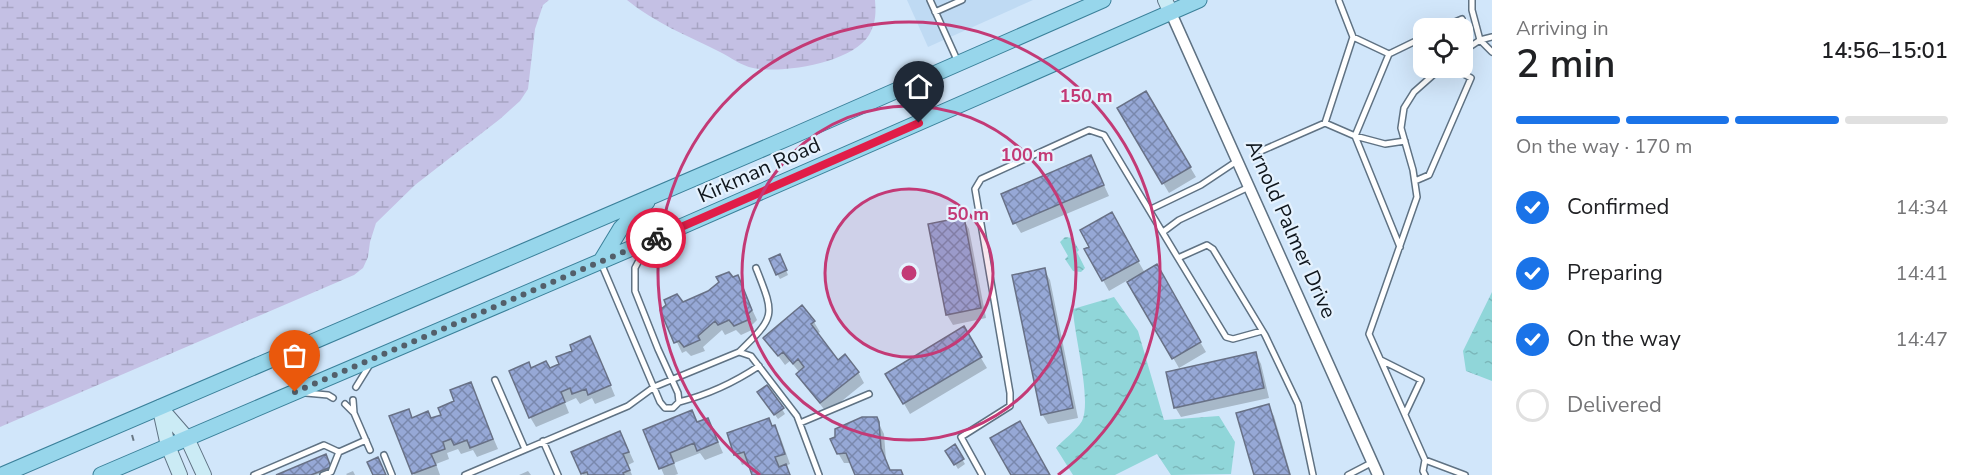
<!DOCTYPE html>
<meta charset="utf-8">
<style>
body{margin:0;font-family:"Nunito Sans",sans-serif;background:#f6f6f6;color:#202124;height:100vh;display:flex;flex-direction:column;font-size:22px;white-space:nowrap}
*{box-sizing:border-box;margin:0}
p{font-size:20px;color:#757577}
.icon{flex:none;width:33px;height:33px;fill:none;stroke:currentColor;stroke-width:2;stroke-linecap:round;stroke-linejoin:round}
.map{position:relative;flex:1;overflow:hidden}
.drawer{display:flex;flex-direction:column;background:#fff;width:480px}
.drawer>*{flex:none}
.tools{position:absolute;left:1413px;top:18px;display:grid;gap:12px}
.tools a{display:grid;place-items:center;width:60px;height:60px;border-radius:12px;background:#fff;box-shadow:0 6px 24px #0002;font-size:30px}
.pin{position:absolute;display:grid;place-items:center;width:51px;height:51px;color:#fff;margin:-62px -26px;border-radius:50% 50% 50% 0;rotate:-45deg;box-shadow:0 0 6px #0007}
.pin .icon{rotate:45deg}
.courier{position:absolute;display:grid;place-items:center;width:60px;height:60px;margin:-30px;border:4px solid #e11d48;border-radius:50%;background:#fff;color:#222;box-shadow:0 2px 8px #0007}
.headline em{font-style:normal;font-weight:600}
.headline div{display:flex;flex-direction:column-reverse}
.headline{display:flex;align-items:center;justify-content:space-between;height:102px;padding:0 24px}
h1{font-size:39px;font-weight:600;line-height:45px}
.bar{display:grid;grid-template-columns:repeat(4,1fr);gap:9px 6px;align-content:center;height:72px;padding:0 24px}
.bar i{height:8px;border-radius:4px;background:#e0e0e0}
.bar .on{background:#1a73e8}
.bar p{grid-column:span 4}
ol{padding:0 24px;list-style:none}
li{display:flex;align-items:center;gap:18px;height:66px}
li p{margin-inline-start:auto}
li .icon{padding:6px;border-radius:50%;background:#1a73e8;color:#fff;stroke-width:4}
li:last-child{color:#757577}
li i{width:33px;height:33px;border:3px solid #e0e0e0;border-radius:50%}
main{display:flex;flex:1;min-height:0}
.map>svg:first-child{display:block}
.built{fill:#bfdaf3}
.wetland{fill:url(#wetland-marsh)}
.water{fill:url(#water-ripples)}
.shadow{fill:#0003}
.building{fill:url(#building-cross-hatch);stroke:#687186;stroke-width:1.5}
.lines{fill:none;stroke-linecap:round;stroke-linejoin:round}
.lane-casing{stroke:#5f7283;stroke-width:8}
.street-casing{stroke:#5f7283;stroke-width:13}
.secondary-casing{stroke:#5f7283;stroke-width:16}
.primary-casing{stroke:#3b819a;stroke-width:17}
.path{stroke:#697784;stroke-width:2;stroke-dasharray:6 3;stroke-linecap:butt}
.lane{stroke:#fff;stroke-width:5}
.street{stroke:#fff;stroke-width:10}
.secondary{stroke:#cbebf5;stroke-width:14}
.primary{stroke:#97d6eb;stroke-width:15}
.done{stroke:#535f6a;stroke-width:6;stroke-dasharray:0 10.8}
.route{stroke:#e11d48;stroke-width:8}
.ring{fill:none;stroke:#c33a76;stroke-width:3}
.labels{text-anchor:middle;stroke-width:4.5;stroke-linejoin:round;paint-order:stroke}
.street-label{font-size:21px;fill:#0f161d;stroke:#e5f2fe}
.centre{fill:#c33a76;stroke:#e5f2fe;stroke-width:3}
.ring-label{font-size:18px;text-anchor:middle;font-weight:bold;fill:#c33a76;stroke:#e5f2fe;stroke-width:4.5;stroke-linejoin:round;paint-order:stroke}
</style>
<main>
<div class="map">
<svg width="1492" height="475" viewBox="0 0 1492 475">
<defs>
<pattern id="wetland-marsh" width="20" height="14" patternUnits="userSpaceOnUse" patternTransform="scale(1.5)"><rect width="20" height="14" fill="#c4c0e4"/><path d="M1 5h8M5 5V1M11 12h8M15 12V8" fill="none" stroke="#a7a4c3"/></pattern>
<pattern id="water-ripples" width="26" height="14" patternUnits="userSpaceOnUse" patternTransform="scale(1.5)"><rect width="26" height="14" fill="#90d6d9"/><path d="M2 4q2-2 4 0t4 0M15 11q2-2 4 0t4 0" fill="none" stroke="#7bb7ba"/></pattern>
<pattern id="building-cross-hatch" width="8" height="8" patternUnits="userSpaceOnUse" patternTransform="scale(1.5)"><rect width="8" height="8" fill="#96a8d6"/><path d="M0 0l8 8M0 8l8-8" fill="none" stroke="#7988ad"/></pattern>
</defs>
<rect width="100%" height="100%" fill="#d1e6fa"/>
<path class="built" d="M907,0h126l-105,47z"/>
<path class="wetland" d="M0,0h549l-6,5 -8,24 -7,60 -8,12 -20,18 -85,66 -39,38 -6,19 -2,15 -5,11 -9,7 -354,152z
M627,0h248c1,13 1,23 -6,35 -17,28 -87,39 -116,33 -11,-2 -23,-11 -33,-16 -32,-16 -65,-29 -93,-52z"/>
<path class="water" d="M1065,237l7,1 7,12 -2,2 8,16 -4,4 -8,-1 -8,-12 3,-3 -8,-14z
M1492,292v89l-26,-10 -3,-20z
M1114,297l24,34 26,89 55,-4 16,26 -4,32 -60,1 -14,-21 -42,21h-42l-17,-27c7,-8 20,-17 26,-27 10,-21 -8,-86 -9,-112z"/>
<path class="shadow" d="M1146,93l50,84 -27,16 -50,-84z
M1091,157l18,39 -88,37 -6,-10z
M1111,214l34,59 11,-6 50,85 -27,16 -51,-88 -19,11 -23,-41 5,-3z
M963,219l6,10 17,89 -33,7 -6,-10z
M782,260l6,15 -8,4 -3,-5z
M1044,270l6,10 28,138 -30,6 -6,-10z
M737,277l20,43 -5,5 2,4 -13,6 -5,-5 -11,5 -3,-5 -19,17 2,4 -14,5 -5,-5 -4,2 -20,-43 47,-18z
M814,322l6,10 -4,2 22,28 20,10 6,11 -37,30 -23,-29 -6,-10 2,-1 -10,-12 -5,4 -20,-27z
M963,328l24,40 -77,46 -23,-40z
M595,348l20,48 -20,8 -3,-6 -12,6 -4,-6 -11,5 4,10 -33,14 -6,-10 1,-48 19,1z
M1256,354l5,10 8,34 -88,19 -6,-10z
M470,384l28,65 -21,8 -4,-7 -12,4 -3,-5 -11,4 2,6 -13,5 4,11h-26l-23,-58 17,-6 5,8 19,1 10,-5z
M762,397l20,12 3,5 -7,5z
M1268,406l6,10 17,59h-36z
M876,418l8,16 2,26 5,12 11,3h-45l-5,-12h-8l-6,-10z
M774,426l6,10 10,28 -5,2 6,9h-37l-5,-13 -7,3 -14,-31z
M713,430l10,23 -18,7 -5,-7 -26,10 4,11 -3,1h-11l-19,-44z
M625,442l9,20 -6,3 4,10h-49l-10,-22z
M954,446l11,18 -7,5 -11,-18z
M325,456l6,13 -15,6h-36z
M353,471l2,4h-8l-1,-1z
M528,471l3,4h-12z"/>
<path class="building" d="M1146,91l45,76 -29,17 -45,-76z
M1091,155l13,30 -91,39 -12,-30z
M1112,212l27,49 -37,20 -18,-32 5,-2 -9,-17z
M964,217l17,91 -35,7 -18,-91z
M780,254l7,16 -11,5 -7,-16z
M1157,264l44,78 -29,17 -45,-77z
M1045,268l28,140 -32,7 -29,-140z
M729,272l4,5 5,-2 14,35 -4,4 2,5 -16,7 -5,-6 -11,5 -3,-4 -17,15 2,4 -16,7 -5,-6 -5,2 -14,-33 6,-5 -2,-5 13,-6 6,8 25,-11 11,-9 -3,-5z
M802,305l13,16 -4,3 27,36 7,-6 14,18 -39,31 -24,-29 8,-7 -6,-8 -5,5 -10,-12 -5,4 -15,-18z
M964,326l18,31 -79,47 -18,-30z
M590,336l21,49 -23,10 -2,-6 -14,5 -2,-6 -9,4 4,10 -36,16 -20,-47 20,-9 2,6 15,-7 4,7 9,-4 -3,-7 16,-6 -2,-6z
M1256,352l8,36 -90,20 -8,-36z
M471,382l22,57 -23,9 -3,-8 -13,5 -3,-6 -8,3 2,7 -14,5 5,11 -24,9 -23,-58 20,-7 3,9 16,-7 3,7 10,-3 -3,-7 16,-7 -4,-11z
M767,385l17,23 -10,7 -17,-23z
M1269,404l21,71h-36l-18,-62z
M692,410l5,12 11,-4 10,24 -21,9 -3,-8 -24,10 4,10 -15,6 -16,-39z
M862,417h15l2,5 2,26 9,22h11l2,5h-48l-9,-22 -9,1 -7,-15 5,-2v-8z
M769,418l3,8 3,-1 10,29 -10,3 4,10 7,-3 4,11h-38l-8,-23 -10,3 -7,-22z
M1020,421l30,54h-39l-21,-37z
M620,431l9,21 -6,2 7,16 -7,3 1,2h-36l-1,-3 -6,2 -10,-22z
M955,444l9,15 -10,6 -9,-14z
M326,454l5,13 -20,8h-35z
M378,457l8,18h-13l-6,-13z"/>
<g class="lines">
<defs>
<path id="lane" d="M930,0l28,62
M1472,0v10l8,30 12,12
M935,12l27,-12
M1441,28l21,-9
M1353,37l36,17
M1462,52l18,-12 12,-3
M1325,123l28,-86 -14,-36
M1261,151l64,-28 30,13 30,8 20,-3
M1415,181l14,-6 42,-97 -9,-5 -5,-5
M1149,210l52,-25 36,-24
M1163,232l16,-12 70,-33
M1400,247l-45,-111 34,-82 35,-17
M1178,258l48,79 7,2 29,-8
M601,263l59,139 5,6h8l6,-6 -1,-9 -20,-44 -23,-58v-23l11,-21
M739,352c37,-36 36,-36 17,-84
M1381,360l40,20 -16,34
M495,380l30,69
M356,387l13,-21
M306,393l22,2 5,3
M353,400l1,13 16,37
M679,402c28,-7 56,-20 80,-36
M345,404l9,9
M800,423l69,-29
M543,441l15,34
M384,455l8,20
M1425,460l40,15
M254,475l70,-30 15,7
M323,475l8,-3 8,-20 27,-12
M465,475l163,-69 26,-19 85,-35 12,4 46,60 22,59
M982,475l-21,-38 49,-31v-13l-35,-204 6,-10 108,-49 15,5 74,123 29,-13 6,4 52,86 33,69 15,71
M1348,475l25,-13
M1425,475l-2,-4 2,-11 -56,-126 48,-137 -4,-27 -12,-42 3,-20 10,-16 27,-24"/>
<path id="street" d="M1171,13l207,462"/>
<path id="secondary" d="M1165,0l6,13
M160,407l27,31 17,37
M160,410l8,36 12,29"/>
<path id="primary" d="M601,261l20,-33 26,-26
M2,475l786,-337 315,-138
M101,475l552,-236 546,-239"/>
</defs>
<use href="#lane" class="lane-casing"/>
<use href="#street" class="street-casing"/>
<use href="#secondary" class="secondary-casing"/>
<use href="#primary" class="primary-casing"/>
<path class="path" d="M132,435l2,7"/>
<use href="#lane" class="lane"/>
<use href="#street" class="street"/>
<use href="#secondary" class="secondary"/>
<use href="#primary" class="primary"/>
</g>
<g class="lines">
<path class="done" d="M295,392l361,-154"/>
<path class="route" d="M656,238l263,-115"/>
</g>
<circle cx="909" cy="273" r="84" fill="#c33a76" fill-opacity=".12"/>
<g class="ring">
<circle cx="909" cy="273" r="84"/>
<circle cx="909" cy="273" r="167"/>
<path d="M760 475A251 251 0 1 1 1058 475"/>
</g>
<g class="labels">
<g class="street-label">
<text transform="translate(759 170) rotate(-24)" y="7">Kirkman Road</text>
<text transform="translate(1291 229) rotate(66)" y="7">Arnold Palmer Drive</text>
</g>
</g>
<circle cx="909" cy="273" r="9" class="centre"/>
<g class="ring-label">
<text x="1086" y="102">150 m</text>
<text x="1027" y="161">100 m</text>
<text x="968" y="220">50 m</text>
</g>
</svg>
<div class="tools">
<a><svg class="icon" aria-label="locate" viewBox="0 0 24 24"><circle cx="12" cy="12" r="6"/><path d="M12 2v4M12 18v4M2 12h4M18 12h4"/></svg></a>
</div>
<div class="pin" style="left:295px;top:392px;background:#ea580c"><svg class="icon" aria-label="bag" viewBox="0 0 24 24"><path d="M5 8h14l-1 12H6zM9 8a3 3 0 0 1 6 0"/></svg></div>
<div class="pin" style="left:919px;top:123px;background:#1f2937"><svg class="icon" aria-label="home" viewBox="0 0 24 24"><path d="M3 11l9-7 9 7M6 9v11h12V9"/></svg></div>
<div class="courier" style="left:656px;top:238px"><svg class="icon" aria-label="bike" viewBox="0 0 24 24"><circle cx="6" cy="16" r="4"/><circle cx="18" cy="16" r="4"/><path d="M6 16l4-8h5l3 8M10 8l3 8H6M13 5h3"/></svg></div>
</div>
<section class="drawer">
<div class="headline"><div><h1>2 min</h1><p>Arriving in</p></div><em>14:56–15:01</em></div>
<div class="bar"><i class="on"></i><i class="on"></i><i class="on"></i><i></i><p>On the way · 170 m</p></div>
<ol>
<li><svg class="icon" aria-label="check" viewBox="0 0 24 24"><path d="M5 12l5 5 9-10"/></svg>Confirmed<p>14:34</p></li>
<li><svg class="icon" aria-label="check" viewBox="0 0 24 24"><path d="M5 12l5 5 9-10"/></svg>Preparing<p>14:41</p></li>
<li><svg class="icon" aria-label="check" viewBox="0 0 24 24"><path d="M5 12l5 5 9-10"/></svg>On the way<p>14:47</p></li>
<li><i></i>Delivered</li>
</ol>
</section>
</main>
